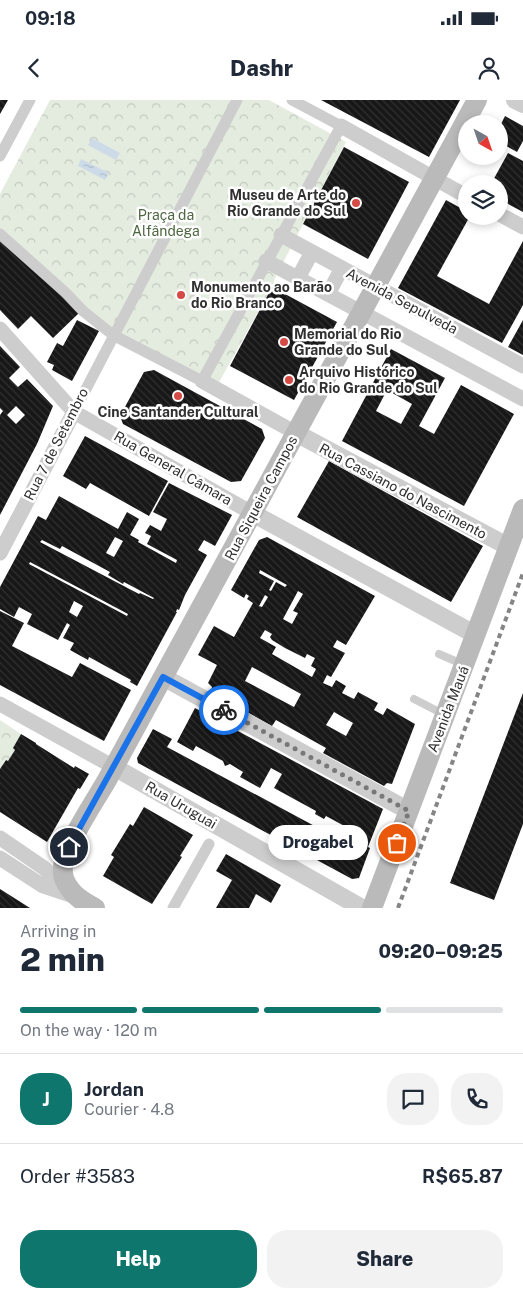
<!DOCTYPE html>
<meta charset="utf-8">
<style>
body{margin:0;font-family:"Public Sans",sans-serif;background:#f2f2f3;color:#1f2937;height:100vh;display:flex;flex-direction:column;font-size:19px;white-space:nowrap}
*{box-sizing:border-box;margin:0}
p{font-size:16px;color:#747a83}
.icon{flex:none;width:28px;height:28px;fill:none;stroke:currentColor;stroke-width:2;stroke-linecap:round;stroke-linejoin:round}
.map{position:relative;height:808px;overflow:hidden}
.details{display:flex;flex-direction:column;background:#fff;flex:1}
.details>*{flex:none}
.needle{width:32px;rotate:140deg}
.buttons{position:absolute;left:458px;top:15px;display:grid;gap:10px}
.buttons a{display:grid;place-items:center;width:50px;height:50px;border-radius:50%;background:#fff;box-shadow:0 2px 8px #0003;font-size:25px}
.pin{position:absolute;display:grid;place-items:center;width:42px;height:42px;color:#fff;margin:-21px;border:2px solid #fff;border-radius:50%;box-shadow:0 1px 5px #0007}
.courier{position:absolute;display:grid;place-items:center;width:50px;height:50px;margin:-25px;border:4px solid #1a73e8;border-radius:50%;background:#fff;color:#222;box-shadow:0 1px 6px #0007}
.bubble{position:absolute;height:35px;border-radius:18px;background:#fff;box-shadow:0 2px 8px #0003;font-size:16px;font-weight:800;line-height:35px;text-align:center}
.headline em{font-style:normal;font-weight:800}
.headline div{display:flex;flex-direction:column-reverse}
.headline{display:flex;align-items:center;justify-content:space-between;height:85px;padding:0 20px}
h1{font-size:32px;font-weight:800;line-height:38px}
.bar{display:grid;grid-template-columns:repeat(4,1fr);gap:8px 5px;align-content:center;height:60px;padding:0 20px}
.bar i{height:6px;border-radius:4px;background:#e0e1e3}
.bar .active{background:#0f766e}
.bar p{grid-column:span 4}
.line{display:flex;align-items:center;gap:12px;padding:0 20px;border-top:1px solid #e0e1e3}
.line div{flex:1}
.round{display:grid;place-items:center;flex:none;width:52px;height:52px;border-radius:20px;background:#f2f2f3}
.button{display:flex;gap:10px;margin-top:auto;padding:10px 20px}
.button a{flex:1;height:58px;border-radius:20px;background:#0f766e;color:#fff;font-size:20px;font-weight:800;line-height:58px;text-align:center}
.button a+a{background:#f2f2f3;color:#1f2937}
.status{display:flex;justify-content:space-between;align-items:center;height:35px;padding:0 25px;background:#fff;direction:ltr}
.status svg{height:14px;fill:currentColor}
header{display:flex;justify-content:space-between;align-items:center;height:65px;padding:0 20px;background:#fff;font-size:22px;font-weight:800}
.map>svg:first-child{display:block}
.park{fill:url(#park-crowns)}
.water{fill:url(#water-ripples)}
.building{fill:url(#building-back-hatch);fill-rule:evenodd}
.lines{fill:none;stroke-linecap:round;stroke-linejoin:round}
.service{stroke:#cdcdcd;stroke-width:8}
.pedestrian{stroke:#cdcdcd;stroke-width:11}
.minor{stroke:#cdcdcd;stroke-width:15}
.tertiary{stroke:#cdcdcd;stroke-width:18}
.secondary{stroke:#bababa;stroke-width:20}
.rail{stroke:#858585;stroke-width:4;stroke-dasharray:5 4;stroke-linecap:butt}
.done{stroke:#787878;stroke-width:5;stroke-dasharray:0 9}
.route{stroke:#1a73e8;stroke-width:6}
.poi-dot{fill:#d44a45;stroke:#fff;stroke-width:2}
.labels{text-anchor:middle;stroke-width:5;stroke-linejoin:round;paint-order:stroke}
.poi-label{font-size:14px;font-weight:bold;fill:#303030;stroke:#fff;text-anchor:start}
.park-label{font-size:14px;fill:#4f6741;stroke:#fff}
.street-label{font-size:14px;fill:#303030;stroke:#fff}
</style>
<div class="status"><b>09:18</b><svg viewBox="0 0 49 12"><path d="M0 12V9h3v3zM5 12V6h3v6zM10 12V3h3v9zM15 12V0h3v12zM26 1h20v11H26zM47 4h2v5h-2z"/></svg></div>
<header><svg class="icon" aria-label="back" viewBox="0 0 24 24"><path d="M15 5l-7 7 7 7"/></svg>Dashr<svg class="icon" aria-label="person" viewBox="0 0 24 24"><circle cx="12" cy="8" r="4"/><path d="M4 21q1-7 8-7t8 7"/></svg></header>
<div class="map">
<svg width="523" height="808" viewBox="0 0 523 808">
<defs>
<pattern id="park-crowns" width="20" height="18" patternUnits="userSpaceOnUse" patternTransform="scale(1.25)"><rect width="20" height="18" fill="#e4ebdf"/><path d="M2 6a3 3 0 1 1 6 0M12 15a3 3 0 1 1 6 0" fill="none" stroke="#c4cac0"/></pattern>
<pattern id="water-ripples" width="26" height="14" patternUnits="userSpaceOnUse" patternTransform="scale(1.25)"><rect width="26" height="14" fill="#cddbe9"/><path d="M2 4q2-2 4 0t4 0M15 11q2-2 4 0t4 0" fill="none" stroke="#b0bcc8"/></pattern>
<pattern id="building-back-hatch" width="6" height="6" patternUnits="userSpaceOnUse" patternTransform="scale(1.25)"><rect width="6" height="6" fill="#171717"/><path d="M-1 5l2 2M0 0l6 6M5-1l2 2" fill="none" stroke="#303030"/></pattern>
</defs>
<rect width="100%" height="100%" fill="#fff"/>
<path class="park" d="M50,0h219l77,42 -71,136 -3,9 -54,97 -105,-49 -113,-95v-46z
M0,620l21,14 -8,14 2,2 -7,11 -3,-1 -5,9z"/>
<path class="water" d="M92,38l28,15 -4,7 -28,-15z
M81,59l28,14 -4,7 -27,-14z"/>
<path class="building" d="M0,0h8l-8,14z
M321,0h139l-31,57z
M505,16l18,10v15l-6,11 -18,-10v-14z
M344,47l65,35 -41,77 -65,-35z
M508,53l15,8v51l-24,-13v-15h-8z
M446,100l20,11v5h4l-33,60 52,28 34,-63v64l-21,38 -104,-55z
M0,140l57,51 22,22 -26,25 -22,-22 -13,13 -18,-19z
M272,187l65,35 -43,78 -64,-34z
M77,220l22,11 -27,50 -20,-11 2,-5 -7,-3 10,-19 6,3z
M523,220v35l-15,-8z
M0,246l20,21 -11,11 9,9 9,-8 26,27 -16,38 -37,71v-100l3,-4 -3,-3zM16,306l9,9 -9,9 -9,-9z
M391,249l54,29 -26,48 15,8 27,-49 53,29 -50,92 -122,-65zM387,290l25,14 -11,20 -25,-13z
M154,270l108,59 3,9 -24,43 -10,1 -108,-58 -3,-8 24,-44z
M85,336l83,45 -19,35 -59,-33 -4,6 -23,-13z
M329,361l154,85 -32,56 -154,-85z
M169,383l63,32 -17,31 -11,-6 -6,10 9,5 -22,40 -6,15 -2,-1 -1,3h1l-40,74 -7,-4 1,-2 -42,-23 -1,3 -18,-10 4,-7 -11,-5 7,-13 -3,-2 -9,17 -31,-16 5,-10 -13,-7 -5,10 -14,-8v-22l38,-71 8,4 13,-24 59,33 9,-17 12,7 -9,16 9,5 -1,2 38,21 1,-3 -30,-16 4,-8 -6,-3 5,-8 11,6 6,-12 -14,-7zM115,437l8,4 -9,16 -8,-4zM42,440l18,9 2,-3 48,26 -2,3 15,9 1,-2 30,16 -1,1 -13,-6 -1,1 -99,-52zM30,462l98,52 -1,2 -98,-52zM74,501l9,5 -6,11 -8,-5z
M267,437l108,59 -29,49 -9,-5 -4,7 12,6 -14,24 -4,-2 -4,8 9,4 4,-7 10,6 -4,7 12,6 4,-7 20,11 -4,7 9,5 4,-7 28,16 -23,60 -5,-1 -3,3 -61,-33 3,-5 -50,-28 -4,6 -61,-34 1,-5 -4,-4 9,-18 -19,-10 16,-29 20,11 19,-34 -6,-4 2,-3 -3,-2 -2,4 -13,-8 28,-50zM260,470l27,15 -2,2 -9,-5 -5,9 -2,-1 5,-9 -15,-8zM298,491l5,3 -10,17 5,2 -6,11 -9,-5zM265,495l3,2 -6,10 -3,-1zM265,530l7,4 -2,3 2,3 13,8 20,10 2,-4 8,4 -4,8 5,3 -4,8 -40,-23 4,-7 -16,-9zM252,567l49,27 -7,13 -49,-26zM334,612l19,11 -7,13 -20,-11z
M0,511l24,12 -12,23 60,31 8,-14 51,27 -27,51 -104,-56z
M523,593v131l-29,76 -44,-17z
M195,608l188,101 -15,38 2,1 -11,30 -7,1 -214,-116 -1,-5 16,-29 19,10 -5,8 183,98 4,-6 -9,-5 3,-6 -22,-12 -2,3 -9,-5 1,-3 -42,-23 8,-14 -11,-6 -11,20 -20,-11 3,-5 -13,-8 -5,2 -2,-5 -27,-15 -3,5 -16,-9z
M21,634l15,9v1l38,24 1,-2 14,8 -9,15 -2,-1 -31,54 -47,-30v-43l6,-9 2,1 7,-11 -2,-2z
M144,707l49,28 -13,21 2,1 -30,47 -49,-28 11,-19 -3,-2 19,-31 3,2z
M226,754l55,31 -10,18 -15,-9 -7,14h-33l16,-28 -16,-9z
M0,789l30,19h-30z"/>
<g class="lines">
<path class="service" d="M439,554l23,10
M414,599l31,16"/>
<path class="pedestrian" d="M0,56l30,-56
M0,134l66,59 17,18 30,24 89,46 139,-255 -49,-26
M74,312l163,-312
M173,808l36,-64"/>
<path class="minor" d="M341,26l125,70
M499,114l24,13
M281,135l242,131
M266,161l257,138
M298,178l14,-26
M328,194l14,-26
M0,229l74,83 178,101
M202,281l94,52
M0,453l74,-141
M0,604l114,63
M0,738l44,30 24,22
M0,758l43,28 27,9"/>
<path class="tertiary" d="M515,0l8,4
M296,333l213,114
M252,413l224,122
M163,577l246,134
M114,667l248,141"/>
<path class="secondary" d="M95,808c-9,-5 -19,-10 -25,-19 -5,-6 -8,-14 -7,-22 2,-22 32,-66 44,-87l370,-680
M372,808l151,-399"/>
<path class="rail" d="M398,808l125,-335"/>
</g>
<g class="lines">
<path class="done" d="M224,610l185,101 -12,32"/>
<path class="route" d="M69,747l94,-170 61,33"/>
</g>
<g class="poi-dot">
<circle cx="356" cy="103" r="5"/>
<circle cx="181" cy="195" r="5"/>
<circle cx="284" cy="242" r="5"/>
<circle cx="289" cy="280" r="5"/>
<circle cx="178" cy="296" r="5"/>
</g>
<g class="labels">
<g class="poi-label">
<text x="346" y="100" text-anchor="end">Museu de Arte do<tspan x="346" dy="16">Rio Grande do Sul</tspan></text>
<text x="191" y="192">Monumento ao Barão<tspan x="191" dy="16">do Rio Branco</tspan></text>
<text x="294" y="239">Memorial do Rio<tspan x="294" dy="16">Grande do Sul</tspan></text>
<text x="299" y="277">Arquivo Histórico<tspan x="299" dy="16">do Rio Grande do Sul</tspan></text>
<text x="178" y="317" text-anchor="middle">Cine Santander Cultural</text>
</g>
<g class="park-label">
<text x="166" y="120">Praça da<tspan x="166" dy="16">Alfândega</tspan></text>
</g>
<g class="street-label">
<text transform="translate(402 201) rotate(28)" y="5">Avenida Sepulveda</text>
<text transform="translate(56 344) rotate(-63)" y="5">Rua 7 de Setembro</text>
<text transform="translate(173 368) rotate(30)" y="5">Rua General Câmara</text>
<text transform="translate(403 391) rotate(28)" y="5">Rua Cassiano do Nascimento</text>
<text transform="translate(261 398) rotate(-62)" y="5">Rua Siqueira Campos</text>
<text transform="translate(448 609) rotate(-69)" y="5">Avenida Mauá</text>
<text transform="translate(181 705) rotate(30)" y="5">Rua Uruguai</text>
</g>
</g>
</svg>
<div class="buttons">
<a><svg class="needle" viewBox="-14 -14 28 28"><path d="M0-13l5 13h-10z" fill="#e53935"/><path d="M0 13l5-13h-10z" fill="#747a83"/></svg></a>
<a><svg class="icon" aria-label="layers" viewBox="0 0 24 24"><path d="M12 4l9 5-9 5-9-5zM3 14l9 5 9-5"/></svg></a>
</div>
<div class="pin" style="left:397px;top:743px;background:#ea580c"><svg class="icon" aria-label="bag" viewBox="0 0 24 24"><path d="M5 8h14l-1 12H6zM9 8a3 3 0 0 1 6 0"/></svg></div>
<div class="pin" style="left:69px;top:747px;background:#1f2937"><svg class="icon" aria-label="home" viewBox="0 0 24 24"><path d="M3 11l9-7 9 7M6 9v11h12V9"/></svg></div>
<div class="courier" style="left:224px;top:610px"><svg class="icon" aria-label="bike" viewBox="0 0 24 24"><circle cx="6" cy="16" r="4"/><circle cx="18" cy="16" r="4"/><path d="M6 16l4-8h5l3 8M10 8l3 8H6M13 5h3"/></svg></div>
<div class="bubble" style="left:268px;top:725px;width:100px">Drogabel</div>
</div>
<section class="details">
<div class="headline"><div><h1>2 min</h1><p>Arriving in</p></div><em>09:20–09:25</em></div>
<div class="bar"><i class="active"></i><i class="active"></i><i class="active"></i><i></i><p>On the way · 120 m</p></div>
<div class="line" style="height:90px"><b class="round" style="background:#0f766e;color:#fff">J</b><div><b>Jordan</b><p>Courier · 4.8</p></div><a class="round"><svg class="icon" aria-label="chat" viewBox="0 0 24 24"><path d="M4 5h16v11H9l-5 4z"/></svg></a><a class="round"><svg class="icon" aria-label="phone" viewBox="0 0 24 24"><path d="M5 4h4l2 5-3 2q2 4 5 5l2-3 5 2v4C11 20 4 13 5 4z"/></svg></a></div>
<div class="line" style="height:65px"><div>Order #3583</div><b>R$65.87</b></div>
<div class="button"><a>Help</a><a>Share</a></div>
</section>
